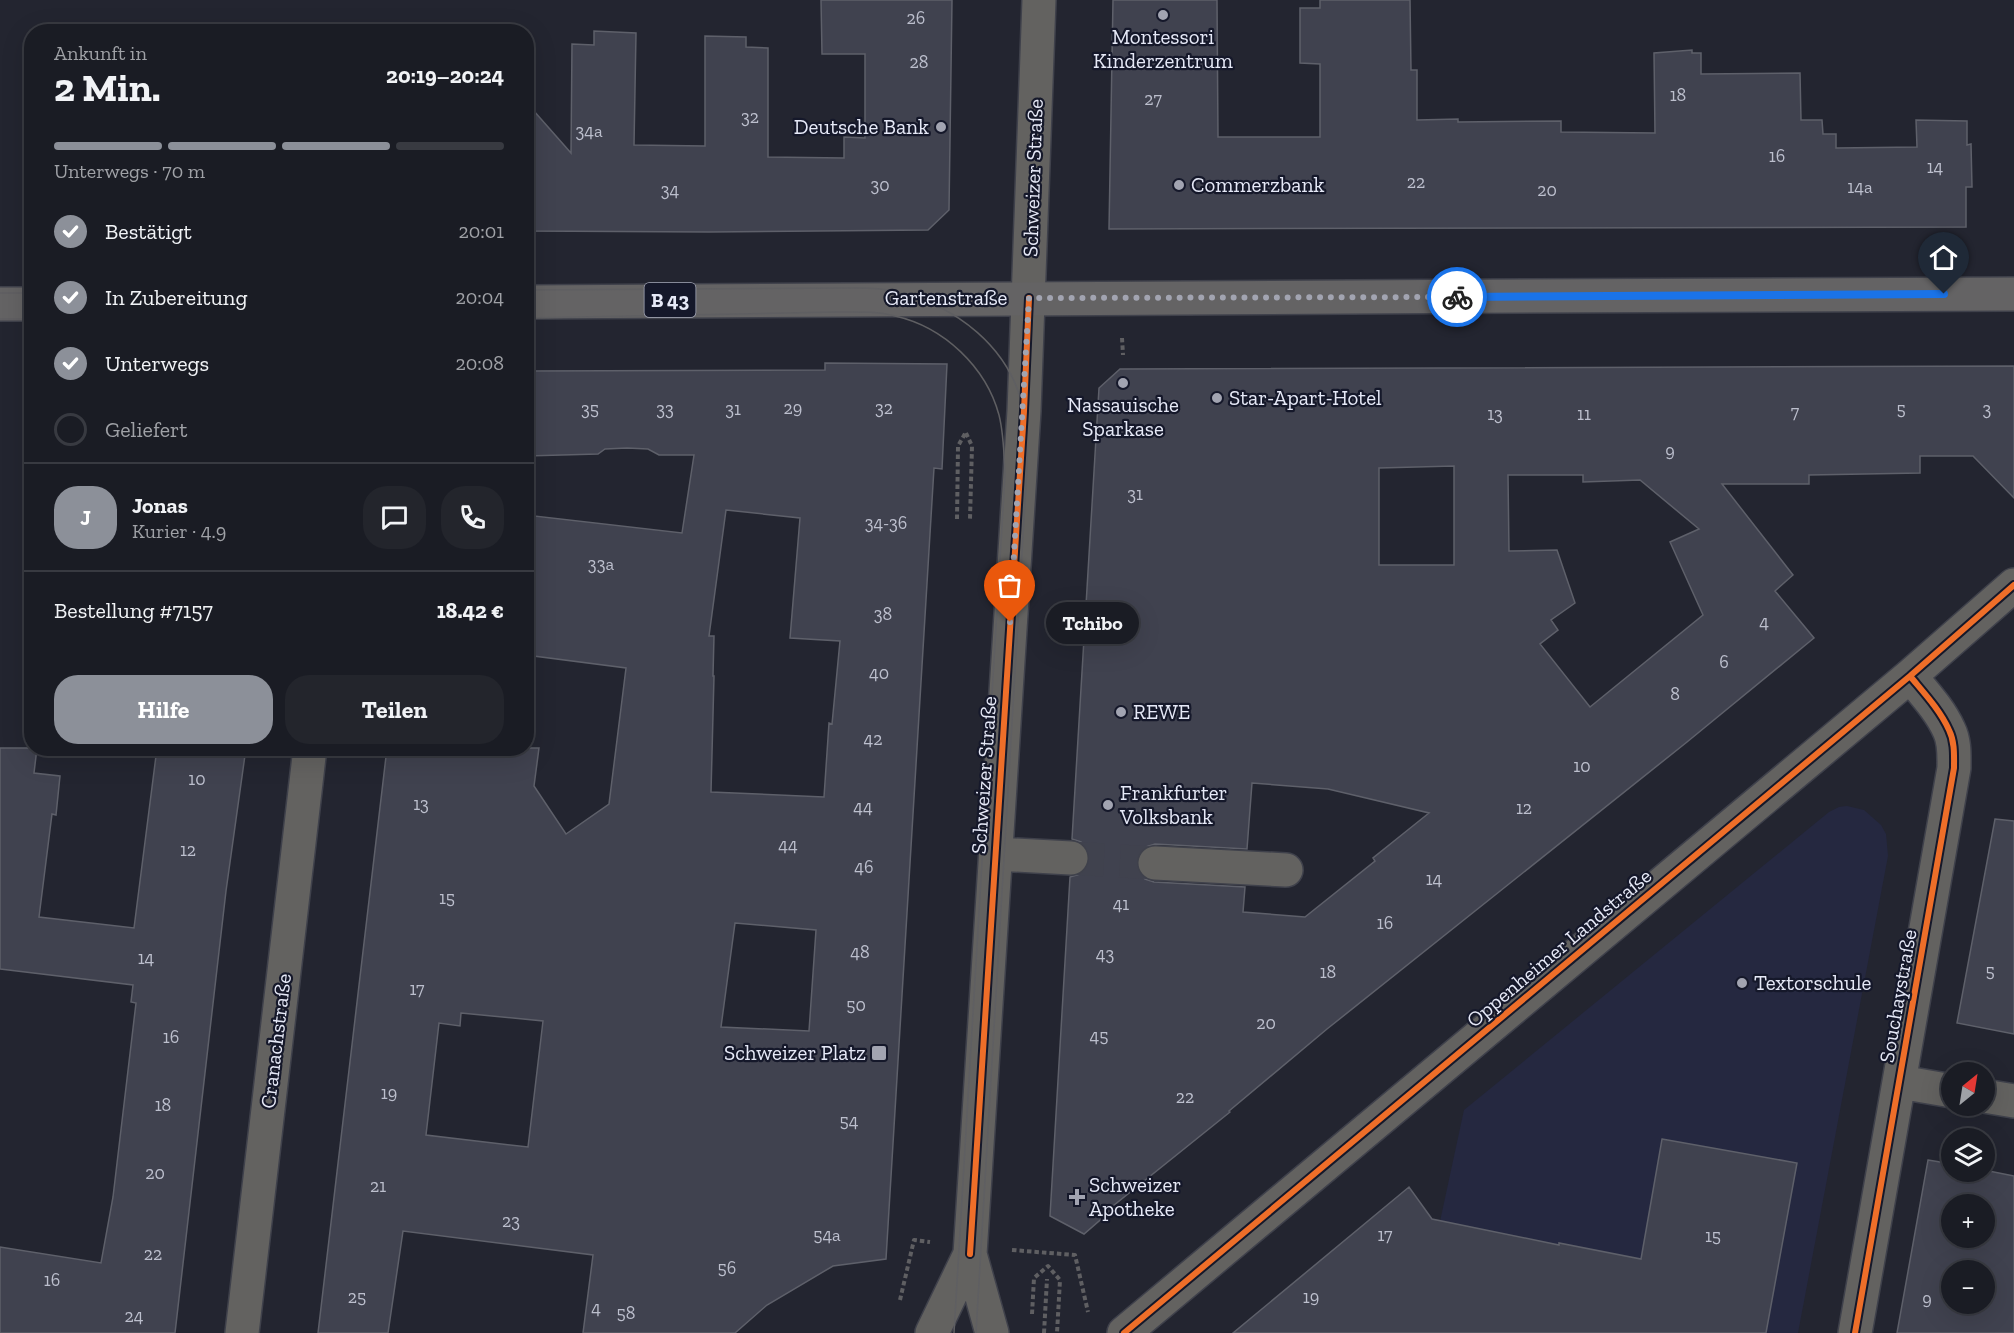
<!DOCTYPE html>
<html lang="de">
<meta charset="utf-8">
<style>
body{margin:0;font-family:"Zilla Slab",serif;background:#23252c;color:#f1f3f6;height:100vh;display:flex;flex-direction:column;font-size:22px;white-space:nowrap}
*{box-sizing:border-box;margin:0}
p{font-size:20px;color:#9fa1a6}
.icon{flex:none;width:33px;height:33px;fill:none;stroke:currentColor;stroke-width:2;stroke-linecap:round;stroke-linejoin:round}
.map{position:relative;flex:1;overflow:hidden}
.details{position:absolute;left:24px;top:24px;width:510px;height:732px;display:flex;flex-direction:column;background:#1a1c24;border-radius:24px;box-shadow:0 6px 24px #0002,0 0 0 2px #383a41}
.details>*{flex:none}
.needle{width:39px;rotate:30deg}
.fabs{position:absolute;left:1941px;top:1062px;display:grid;gap:12px}
.fabs a{display:grid;place-items:center;width:54px;height:54px;border-radius:50%;background:#1a1c24;box-shadow:0 6px 24px #0002,0 0 0 2px #383a41;font-size:30px}
.pin{position:absolute;display:grid;place-items:center;width:51px;height:51px;color:#fff;margin:-62px -26px;border-radius:50% 50% 50% 0;rotate:-45deg;box-shadow:0 0 6px #0007}
.pin .icon{rotate:45deg}
.courier{position:absolute;display:grid;place-items:center;width:60px;height:60px;margin:-30px;border:4px solid #1a73e8;border-radius:50%;background:#fff;color:#222;box-shadow:0 2px 8px #0007}
.bubble{position:absolute;height:42px;border-radius:21px;background:#1a1c24;box-shadow:0 6px 24px #0002,0 0 0 2px #383a41;font-size:20px;font-weight:700;line-height:42px;text-align:center}
.overview em{font-style:normal;font-weight:700}
.overview div{display:flex;flex-direction:column-reverse}
.overview{display:flex;align-items:center;justify-content:space-between;height:102px;padding:0 30px}
h1{font-size:39px;font-weight:700;line-height:45px}
.bar{display:grid;grid-template-columns:repeat(4,1fr);gap:9px 6px;align-content:center;height:72px;padding:0 30px}
.bar i{height:8px;border-radius:4px;background:#383a41}
.bar .selected{background:#8c9099}
.bar p{grid-column:span 4}
.line{display:flex;align-items:center;gap:15px;padding:0 30px;border-top:2px solid #383a41}
.line div{flex:1}
.round{display:grid;place-items:center;flex:none;width:63px;height:63px;border-radius:24px;background:#23252c}
ol{padding:0 30px;list-style:none}
li{display:flex;align-items:center;gap:18px;height:66px}
li p{margin-inline-start:auto}
li .icon{padding:6px;border-radius:50%;background:#8c9099;color:#fff;stroke-width:4}
li:last-child{color:#9fa1a6}
li i{width:33px;height:33px;border:3px solid #383a41;border-radius:50%}
.action{display:flex;gap:12px;margin-top:auto;padding:12px 30px}
.action a{flex:1;height:69px;border-radius:24px;background:#8c9099;color:#fff;font-size:24px;font-weight:700;line-height:69px;text-align:center}
.action a+a{background:#23252c;color:#f1f3f6}
.map>svg:first-child{display:block}
.built{fill:#252840}
.building{fill:#40424f;stroke:#5e606a;stroke-width:1.5;fill-rule:evenodd}
.lines{fill:none;stroke-linecap:round;stroke-linejoin:round}
.minor-tunnel{stroke:#40424e;stroke-width:33;stroke-dasharray:33 16;stroke-linecap:butt}
.minor-casing{stroke:#3f414b;stroke-width:36}
.major-casing{stroke:#3f414b;stroke-width:36}
.path{stroke:#5f5f62;stroke-width:4;stroke-dasharray:4.5 3;stroke-linecap:butt}
.minor{stroke:#636260;stroke-width:33}
.major{stroke:#646364;stroke-width:33}
.tram{stroke:#5f5f62;stroke-width:1.5}
.cycleway-casing{stroke:#15182a;stroke-width:10}
.cycleway{stroke:#ee6e29;stroke-width:6}
.done{stroke:#a2a4b1;stroke-width:6;stroke-dasharray:0 10.8}
.route{stroke:#1a73e8;stroke-width:8}
.poi-dot{fill:#a2a4b1;stroke:#15182a;stroke-width:2}
.labels{text-anchor:middle;stroke-width:4.5;stroke-linejoin:round;paint-order:stroke}
.number-label{font-size:18px;fill:#bcbfcd}
.shield{fill:#15182a;stroke:#a7aaba;stroke-width:1.5}
.shield-label{font-size:20px;font-weight:bold;fill:#e6e9f7}
.poi-label{font-size:21px;fill:#e6e9f7;stroke:#15182a;text-anchor:start}
.street-label{font-size:21px;fill:#e6e9f7;stroke:#15182a}
</style>
<div class="map">
<svg width="2014" height="1333" viewBox="0 0 2014 1333">
<rect width="100%" height="100%" fill="#232530"/>
<path class="built" d="M1847,806l17,4 17,15 5,9 2,22 -90,477h-382l48,-223 365,-298 10,-5z"/>
<path class="building" d="M821,0h131l-3,210 -21,20 -219,2 -183,-1v-129l45,51 1,-109 22,1v-14l42,2 -2,112 71,1v-110l41,1v10l22,1v109l76,1v-21l21,1v-84h-43z
M1113,0h104l1,137h102v-73l-20,-1v-55h20v-8h90l1,70h6v50l41,-1v3l103,-1v11l94,1 -1,-80 38,-3v3h9v21l99,-1 1,47h21l1,14h13v14l81,-1 -1,-27 51,1v24l4,-1 1,43h-6v40l-857,2z
M825,363l122,1 -5,105 -8,-1 -48,791 -53,7 -66,39 -32,28h-152l10,-78 -190,-24 -15,102h-70l69,-585h152l-5,38 32,48 43,-30 17,-136 -100,-13v-140l156,18 12,-78h-35l-11,-6 -21,-1 -22,1 -7,5 -72,2v-85l299,-1zM726,510l74,8 -10,120 50,3 -8,83 -3,-1 -5,74 -113,-5 3,-116h-1l1,-40h-5zM735,923l81,7 -7,101 -88,-4zM461,1013l82,8 -15,126 -102,-12 13,-112 21,3z
M2014,366v132l-41,-42h-53v17l-111,2v9h-87l71,91 -18,16 39,47 -127,104 -360,287 -98,82 1,1 -117,94 1,2 -30,26 -34,-18 20,-339 10,-3 7,-6 3,-8 -3,-11 -6,-7 -9,-3 27,-451 21,-19zM1454,466v99h-75v-97zM1508,475h75v7l57,-2 59,49 -29,13 33,73 -113,92 -50,-63 18,-14 -7,-10 24,-17 -18,-53 -48,1zM1252,783l76,6 101,24 -56,45 2,3 -70,56 -62,-5 2,-25 -91,-5 -9,-3 -6,-7 -3,-9 3,-10 7,-6 9,-3 92,5z
M0,748h37l-3,25 26,3 -4,39 -4,-1 -13,103 95,11 23,-180h89l-20,143 -51,442h-175v-86l101,16 12,-66 23,-194 -5,-1 2,-17 -133,-16z
M1995,819l19,2v213l-57,-11z
M1662,1139l135,24 -31,170h-533l176,-146 23,32 127,26v-2l82,16z
M1928,1160l24,4v8l32,-2 30,6v157h-117zM1952,1204h32v34h-32zM1952,1270h32v34h-32z"/>
<g class="lines">
<path class="minor-tunnel" d="M1071,858l84,5"/>
<defs>
<path id="minor" d="M996,854l75,4
M1155,863l131,7
M1900,1082l52,9
M1984,1096l30,5
M242,1333l68,-585
M932,1333l38,-79
M992,1333l-22,-79 54,-843 15,-411
M1124,1333l786,-657 104,-91
M1855,1333l99,-565c0,-12 1,-26 -5,-38 -9,-20 -25,-37 -39,-54"/>
<path id="major" d="M526,302c496,-6 992,-5 1488,-8
M0,304h32"/>
</defs>
<use href="#minor" class="minor-casing"/>
<use href="#major" class="major-casing"/>
<path class="path" d="M1122,338l1,17
M966,433l6,13 -2,73
M957,519l1,-73 8,-14
M1012,1250l63,5 13,57
M900,1300l14,-60 16,2
M1032,1314l2,-36 14,-12 12,14 -3,53
M1044,1333l3,-54"/>
<use href="#minor" class="minor"/>
<use href="#major" class="major"/>
<path class="tram" d="M526,290l330,-2c12,0 25,0 37,3 63,14 118,56 131,121 3,19 3,37 3,56l-51,865
M0,293h32
M526,318l310,-6c20,0 40,-1 59,4 49,11 91,51 104,99 5,20 5,40 6,60l-51,858
M0,319h32"/>
<defs>
<path id="cycleway" d="M970,1254l54,-843 5,-113
M1124,1333l786,-657 104,-91
M1855,1333l99,-565c0,-12 1,-26 -5,-38 -9,-20 -25,-37 -39,-54"/>
</defs>
<use href="#cycleway" class="cycleway-casing"/>
<use href="#cycleway" class="cycleway"/>
</g>
<g class="lines">
<path class="done" d="M1010,622l19,-324 428,-1"/>
<path class="route" d="M1457,297l487,-3"/>
</g>
<g class="poi-dot">
<circle cx="1163" cy="15" r="6"/>
<circle cx="941" cy="127" r="6"/>
<circle cx="1179" cy="185" r="6"/>
<circle cx="1123" cy="383" r="6"/>
<circle cx="1217" cy="398" r="6"/>
<circle cx="1121" cy="712" r="6"/>
<circle cx="1108" cy="805" r="6"/>
<circle cx="1742" cy="983" r="6"/>
<rect x="871" y="1045" width="16" height="16" rx="3"/>
<path d="M1074 1188h6v6h6v6h-6v6h-6v-6h-6v-6h6z"/>
</g>
<g class="labels">
<g class="number-label">
<text x="916" y="24">26</text>
<text x="919" y="68">28</text>
<text x="1678" y="101">18</text>
<text x="1153" y="105">27</text>
<text x="750" y="123">32</text>
<text x="589" y="137">34a</text>
<text x="1777" y="162">16</text>
<text x="1935" y="173">14</text>
<text x="1416" y="188">22</text>
<text x="880" y="191">30</text>
<text x="1860" y="193">14a</text>
<text x="670" y="196">34</text>
<text x="1547" y="196">20</text>
<text x="793" y="414">29</text>
<text x="884" y="414">32</text>
<text x="590" y="415">35</text>
<text x="665" y="415">33</text>
<text x="733" y="415">31</text>
<text x="1901" y="415">5</text>
<text x="1987" y="415">3</text>
<text x="1795" y="418">7</text>
<text x="1495" y="420">13</text>
<text x="1584" y="420">11</text>
<text x="1670" y="457">9</text>
<text x="1135" y="500">31</text>
<text x="886" y="529">34-36</text>
<text x="601" y="570">33a</text>
<text x="883" y="620">38</text>
<text x="1764" y="628">4</text>
<text x="1724" y="668">6</text>
<text x="879" y="679">40</text>
<text x="1675" y="700">8</text>
<text x="873" y="745">42</text>
<text x="1582" y="772">10</text>
<text x="197" y="785">10</text>
<text x="421" y="810">13</text>
<text x="863" y="813">44</text>
<text x="1524" y="814">12</text>
<text x="788" y="851">44</text>
<text x="188" y="856">12</text>
<text x="864" y="873">46</text>
<text x="1434" y="885">14</text>
<text x="447" y="904">15</text>
<text x="1121" y="910">41</text>
<text x="1385" y="929">16</text>
<text x="860" y="958">48</text>
<text x="1105" y="960">43</text>
<text x="146" y="964">14</text>
<text x="1990" y="977">5</text>
<text x="1328" y="978">18</text>
<text x="417" y="995">17</text>
<text x="856" y="1011">50</text>
<text x="1266" y="1029">20</text>
<text x="1099" y="1042">45</text>
<text x="171" y="1043">16</text>
<text x="389" y="1099">19</text>
<text x="1185" y="1103">22</text>
<text x="163" y="1111">18</text>
<text x="849" y="1127">54</text>
<text x="155" y="1179">20</text>
<text x="378" y="1192">21</text>
<text x="511" y="1227">23</text>
<text x="827" y="1241">54a</text>
<text x="1385" y="1241">17</text>
<text x="1713" y="1242">15</text>
<text x="153" y="1260">22</text>
<text x="727" y="1274">56</text>
<text x="52" y="1286">16</text>
<text x="357" y="1303">25</text>
<text x="1311" y="1303">19</text>
<text x="1927" y="1305">9</text>
<text x="596" y="1314">4</text>
<text x="626" y="1319">58</text>
<text x="134" y="1322">24</text>
</g>
<rect class="shield" x="644.5" y="283" width="51" height="34" rx="4.5"/>
<g class="shield-label">
<text x="670" y="307">B 43</text>
</g>
<g class="poi-label">
<text x="1163" y="44" text-anchor="middle">Montessori<tspan x="1163" dy="24">Kinderzentrum</tspan></text>
<text x="929" y="134" text-anchor="end">Deutsche Bank</text>
<text x="1191" y="192">Commerzbank</text>
<text x="1229" y="405">Star-Apart-Hotel</text>
<text x="1123" y="412" text-anchor="middle">Nassauische<tspan x="1123" dy="24">Sparkase</tspan></text>
<text x="1133" y="719">REWE</text>
<text x="1120" y="800">Frankfurter<tspan x="1120" dy="24">Volksbank</tspan></text>
<text x="1754" y="990">Textorschule</text>
<text x="866" y="1060" text-anchor="end">Schweizer Platz</text>
<text x="1089" y="1192">Schweizer<tspan x="1089" dy="24">Apotheke</tspan></text>
</g>
<g class="street-label">
<text transform="translate(1033 178) rotate(-88)" y="7">Schweizer Straße</text>
<text x="946" y="305">Gartenstraße</text>
<text transform="translate(984 775) rotate(-86)" y="7">Schweizer Straße</text>
<text transform="translate(1559 948) rotate(-40)" y="7">Oppenheimer Landstraße</text>
<text transform="translate(1898 996) rotate(-80)" y="7">Souchaystraße</text>
<text transform="translate(276 1041) rotate(-83)" y="7">Cranachstraße</text>
</g>
</g>
</svg>
<div class="fabs">
<a><svg class="needle" viewBox="-14 -14 28 28"><path d="M0-13l5 13h-10z" fill="#e53935"/><path d="M0 13l5-13h-10z" fill="#9fa1a6"/></svg></a>
<a><svg class="icon" aria-label="layers" viewBox="0 0 24 24"><path d="M12 4l9 5-9 5-9-5zM3 14l9 5 9-5"/></svg></a>
<a>+</a>
<a>−</a>
</div>
<div class="pin" style="left:1010px;top:622px;background:#ea580c"><svg class="icon" aria-label="bag" viewBox="0 0 24 24"><path d="M5 8h14l-1 12H6zM9 8a3 3 0 0 1 6 0"/></svg></div>
<div class="pin" style="left:1944px;top:294px;background:#1f2937"><svg class="icon" aria-label="home" viewBox="0 0 24 24"><path d="M3 11l9-7 9 7M6 9v11h12V9"/></svg></div>
<div class="courier" style="left:1457px;top:297px"><svg class="icon" aria-label="bike" viewBox="0 0 24 24"><circle cx="6" cy="16" r="4"/><circle cx="18" cy="16" r="4"/><path d="M6 16l4-8h5l3 8M10 8l3 8H6M13 5h3"/></svg></div>
<div class="bubble" style="left:1046px;top:602px;width:93px">Tchibo</div>
<section class="details">
<div class="overview"><div><h1>2 Min.</h1><p>Ankunft in</p></div><em>20:19–20:24</em></div>
<div class="bar"><i class="selected"></i><i class="selected"></i><i class="selected"></i><i></i><p>Unterwegs · 70 m</p></div>
<ol>
<li><svg class="icon" aria-label="check" viewBox="0 0 24 24"><path d="M5 12l5 5 9-10"/></svg>Bestätigt<p>20:01</p></li>
<li><svg class="icon" aria-label="check" viewBox="0 0 24 24"><path d="M5 12l5 5 9-10"/></svg>In Zubereitung<p>20:04</p></li>
<li><svg class="icon" aria-label="check" viewBox="0 0 24 24"><path d="M5 12l5 5 9-10"/></svg>Unterwegs<p>20:08</p></li>
<li><i></i>Geliefert</li>
</ol>
<div class="line" style="height:108px"><b class="round" style="background:#8c9099;color:#fff">J</b><div><b>Jonas</b><p>Kurier · 4.9</p></div><a class="round"><svg class="icon" aria-label="chat" viewBox="0 0 24 24"><path d="M4 5h16v11H9l-5 4z"/></svg></a><a class="round"><svg class="icon" aria-label="phone" viewBox="0 0 24 24"><path d="M5 4h4l2 5-3 2q2 4 5 5l2-3 5 2v4C11 20 4 13 5 4z"/></svg></a></div>
<div class="line" style="height:78px"><div>Bestellung #7157</div><b>18.42 €</b></div>
<div class="action"><a>Hilfe</a><a>Teilen</a></div>
</section>
</div>
